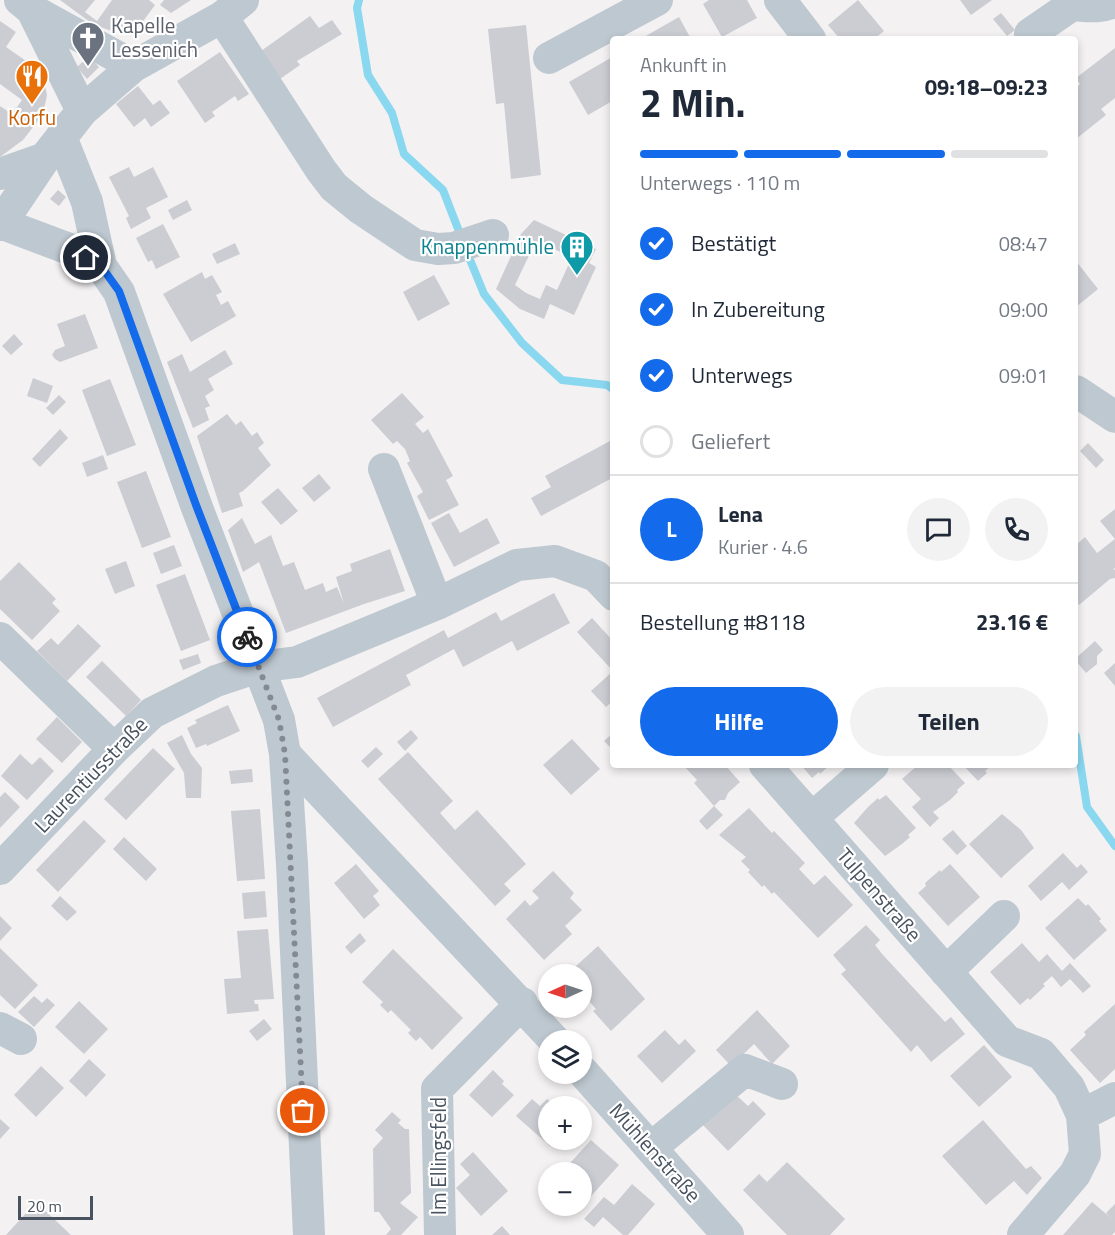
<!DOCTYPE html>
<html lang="de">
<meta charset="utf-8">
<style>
body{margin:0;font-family:"Titillium Web",sans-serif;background:#f2f2f3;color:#1f2937;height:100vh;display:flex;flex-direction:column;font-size:22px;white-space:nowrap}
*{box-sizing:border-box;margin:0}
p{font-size:20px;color:#747a83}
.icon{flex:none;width:33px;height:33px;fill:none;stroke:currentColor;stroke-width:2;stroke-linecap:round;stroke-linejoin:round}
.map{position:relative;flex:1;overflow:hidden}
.side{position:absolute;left:610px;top:36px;width:468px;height:732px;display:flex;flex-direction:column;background:#fff;border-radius:6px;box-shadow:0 3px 9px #0003}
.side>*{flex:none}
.needle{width:39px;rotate:267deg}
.controls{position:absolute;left:538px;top:964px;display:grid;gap:12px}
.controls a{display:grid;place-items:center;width:54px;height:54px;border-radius:50%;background:#fff;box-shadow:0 3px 9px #0003;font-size:30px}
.scale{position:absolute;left:18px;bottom:15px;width:75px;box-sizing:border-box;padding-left:6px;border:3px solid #48535f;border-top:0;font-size:16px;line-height:21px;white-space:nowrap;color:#48535f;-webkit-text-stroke:4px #fff;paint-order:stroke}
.pin{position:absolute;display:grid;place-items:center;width:51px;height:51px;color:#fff;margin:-26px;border:3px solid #fff;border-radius:50%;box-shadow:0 2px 6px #0007}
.courier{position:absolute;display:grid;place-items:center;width:60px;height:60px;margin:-30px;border:4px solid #136beb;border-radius:50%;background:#fff;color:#222;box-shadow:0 2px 8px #0007}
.overview em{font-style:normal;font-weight:700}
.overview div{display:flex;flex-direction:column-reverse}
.overview{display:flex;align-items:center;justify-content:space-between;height:102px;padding:0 30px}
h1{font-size:39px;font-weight:700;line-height:45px}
.bar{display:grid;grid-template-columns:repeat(4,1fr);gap:9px 6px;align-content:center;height:72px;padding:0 30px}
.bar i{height:8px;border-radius:4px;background:#e0e1e3}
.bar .on{background:#136beb}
.bar p{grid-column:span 4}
.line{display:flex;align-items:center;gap:15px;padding:0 30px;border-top:2px solid #e0e1e3}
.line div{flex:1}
.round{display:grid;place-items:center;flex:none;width:63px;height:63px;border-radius:32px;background:#f2f2f3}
ol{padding:0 30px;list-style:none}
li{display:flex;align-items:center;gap:18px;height:66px}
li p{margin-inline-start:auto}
li .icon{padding:6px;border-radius:50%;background:#136beb;color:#fff;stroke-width:4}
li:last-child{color:#747a83}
li i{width:33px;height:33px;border:3px solid #e0e1e3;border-radius:50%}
.button{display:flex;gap:12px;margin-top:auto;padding:12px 30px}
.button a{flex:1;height:69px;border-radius:36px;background:#136beb;color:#fff;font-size:24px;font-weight:700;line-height:69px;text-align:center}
.button a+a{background:#f2f2f3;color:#1f2937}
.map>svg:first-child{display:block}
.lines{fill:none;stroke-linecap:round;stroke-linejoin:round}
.stream{stroke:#8ad7f0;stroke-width:8}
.building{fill:#cbcdd3;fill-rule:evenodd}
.minor{stroke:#bec8d0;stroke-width:32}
.done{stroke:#848a92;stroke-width:6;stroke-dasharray:0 10.8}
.route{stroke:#136beb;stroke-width:8}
.labels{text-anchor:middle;stroke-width:4.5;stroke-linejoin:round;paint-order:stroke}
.worship-label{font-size:21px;fill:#5b616d;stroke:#fff;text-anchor:start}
.food-label{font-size:21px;fill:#c56008;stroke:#fff}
.culture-label{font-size:21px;fill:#0d838f;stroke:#fff;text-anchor:end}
.street-label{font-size:21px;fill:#48535f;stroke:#fff}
</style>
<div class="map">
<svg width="1115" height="1235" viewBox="0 0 1115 1235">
<rect width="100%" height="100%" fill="#f3f1f1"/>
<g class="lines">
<path class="stream" d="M359,0l-2,8 11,67 24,38 12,41 39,36 19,49
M466,250l18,44 38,49 40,37 45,5 7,5
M1076,736l11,71 28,39"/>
</g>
<path class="building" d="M60,0h35l-10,12 12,9 15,-21h37l6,5 -22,30 -16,-11 -5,7 -18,-6z
M164,0h27l-20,13 -11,-8z
M709,0h38l10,18 -35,19 -19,-33z
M858,0l26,31 -10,8h-34l-12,-14z
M960,0h32l-21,15z
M1001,13l14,17 -8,6 -14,-17z
M310,16l9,12 13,-8 10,14 -45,27 3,4 -20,14 -19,-28z
M679,17l12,22h-46l-1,-2z
M0,21l16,11 -10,15 36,25 5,23 -3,14 -7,13 -14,18 -23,17v-51l12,8 10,-14 -22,-16z
M526,25l15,150 -30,4 -7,-76 -8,1 -8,-75z
M1115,48v50l-14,11 5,6 -30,24v-51l4,-4 -4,-6z
M220,52l29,42 -11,7 -3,-5 -23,16 3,4 -10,7 -28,-42z
M89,56l10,11 -12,12 -10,-12z
M614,56v44l-26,15 -19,-33z
M138,86l15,19 7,-5 10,13 -19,14 -6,-9 -11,9 -18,-23z
M129,167l5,10 19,-10 15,30 -22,11 5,10 -20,11 -5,-11 3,-2 -20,-39z
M58,190l8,7 -7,9 -9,-7z
M187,200l5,10 -19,10 -5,-10z
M534,220l62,29 -7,14 7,4 -22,48 -24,-11 -6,15 -24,-10 -24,-20 25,-55zM536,241l36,16 -15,33 -11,-5 -6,14 -14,-6 -11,-8z
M163,224l17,33 -24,12 -4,-9 -4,2 -12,-24z
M235,243l5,11 -23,10 -5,-10z
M1076,261l22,28 -22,18z
M202,272l3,7 7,-4 10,17 -6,3 5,10 7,-4 8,15 -45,26 -28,-48z
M434,275l16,29 -32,17 -15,-29z
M85,314l13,34 -38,14 -5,-3 -3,-4 3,-5 10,-4 -8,-22z
M14,334l9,10 -12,11 -9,-9z
M225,350l8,14 -25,15 6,11 -9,6 5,10 -5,2 4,12 -16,8 -26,-66 15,-8 8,18z
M33,378l20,8 -6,17 -20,-7z
M110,379l26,66 -29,11 -25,-66z
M402,393l22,24 -9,7 8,9 5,-4 25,47 -7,4 13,25 -30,15 -12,-24 6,-4 -16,-29 3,-2 -5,-12 -8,-8 -4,3 -22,-24z
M59,395l7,7 -13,13 -7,-7z
M227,414l9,11 5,-4 11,15 5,-4 7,11 -6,5 13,17 -28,26 -4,2 4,13 -21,7 -25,-77z
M60,429l8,9 -28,29 -8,-8z
M610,441l4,7v29l-73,39 -10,-18 20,-11 -6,-11z
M1088,443l16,17 -8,8 -16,-17z
M103,455l5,14 -21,8 -5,-14z
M146,471l25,66 -29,11 -25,-66z
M319,474l12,14 -17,14 -12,-14z
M278,488l20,23 -17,14 -20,-23z
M1115,509v59l-2,1 2,1v8l-5,1 -31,26 -3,-4v-56l9,-8 12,16 18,-14 -15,-18z
M449,513l11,20 27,-15 13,25 -46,24 -23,-44z
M242,518l13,26 16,-9 12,31 11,-4 11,28 18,-7 3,9 11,-5 7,17 -8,-27 16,-6 -2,-7 40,-15 15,42 -41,13 -78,29 -27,-71 -16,10 -15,-42z
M174,545l8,21 -21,8 -8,-21z
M126,561l9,25 -20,8 -10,-25z
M19,562l37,37 -4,4 8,8 -28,29 -32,-31v-28z
M185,574l25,66 -29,11 -25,-66z
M554,593l16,30 -53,28 -5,-10 -49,26 -9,-18 -48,26 5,10 -78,42 -16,-29 127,-68 4,8 48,-26 5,9z
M592,618l22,24v58l-8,7 -15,-16 22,-20 -36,-39z
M78,624l23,22 -34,35 -30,-30 14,-13 7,7z
M1095,641l8,9 -6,6v8l-11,9 -10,-12v-3z
M198,654l3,9 -18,7 -4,-10z
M102,661l39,39 -15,16 -40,-39z
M1115,663v23l-11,-13z
M228,705l12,26 -33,15 -1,-2 -10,4 -9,-20 10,-5 -2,-3z
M57,717l25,25 -20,21 -26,-24z
M411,730l7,8 -13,13 -8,-9z
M614,732v19l-10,-10z
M182,735l9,19 11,14 -1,30h-15l-2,-25 -17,-30z
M572,739l28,30 -29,26 -28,-30z
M376,747l7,7 -15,14 -7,-7z
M153,748l22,21 -49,51 -22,-21z
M408,752l45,49 -13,12 15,17 22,-20 49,54 -22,20 7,7 -16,15 -117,-127z
M20,754l12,11 8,-8 14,14 -27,29 -26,-24z
M683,765h42l15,17 -12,11 -3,7h-5l-6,6 -20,-23 3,-3z
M801,765h29l-10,9 -1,-2 -7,6z
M918,765h30l17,18 -8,7 1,2 -8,8 -17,12 6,6 -9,9 -18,-20 9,-8 -19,-20z
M963,765h29l-7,6 2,2 -9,8z
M252,769l1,13 -22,2 -2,-13z
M5,792l15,15 -20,21v-31z
M886,795l30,33 -8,7 2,2 -8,7 -17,12 -31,-33 14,-16 10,-9 1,2z
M714,806l9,9 -16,15 -8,-9z
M749,808l23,25 2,-2 31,32 -6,6 15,16 11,-10 28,30 -35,33 -44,-46 -2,2 -8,-9 -2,2 -14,-15 2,-2 -9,-9 5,-4 -27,-22z
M260,809l5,70 -28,2 -6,-70z
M1002,814l19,16 13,18 -33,30 -32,-34z
M84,820l22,21 -48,51 -22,-22z
M953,830l14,16 -10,9 -15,-16z
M124,837l33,32 -11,12 -33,-32z
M1063,853l14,15 4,-4 7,8 -19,18 -7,-8 -21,19 -13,-15z
M356,864l23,27 -6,5 7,9 -16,14 -30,-36z
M950,864l30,33 -32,29 -30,-33 8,-7 -1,-3 15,-13 1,2z
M553,871l21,22 -4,5 12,12 -17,16 7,8 -28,26 -38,-41 19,-19 5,6 9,-8 -7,-7z
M265,891l2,26 -23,2 -2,-26z
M60,896l17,16 -10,9 -16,-15z
M1078,898l8,8 2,-2 13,15 -2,2 8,9 -33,30 -29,-32z
M0,916l12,12 -12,13z
M866,925l14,15 -5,5 8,10 62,67 6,-5 14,17 -34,28 -14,-17 -6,7 -70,-78 5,-4 -13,-15z
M268,929l6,70 -20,1 1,4h3l1,7 -32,3 -3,-35 17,-1 -4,-47z
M360,933l6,8 -15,13 -6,-7z
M1022,943l17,19 8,-8 15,17 8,-8 21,23 -8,7 -13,-14 -9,8 -9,-11 -9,8 2,2 -15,14 -2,-2 -8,7 -30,-33z
M598,946l47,53 -34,32 -18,-20 3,-2 -14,-16v-18h-16z
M0,948l38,37 -23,24 -15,-14z
M393,949l70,69 -31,32 -12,-13 -4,4 -8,-8 3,-3 -20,-20 -3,3 -8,-8 3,-3 -21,-20z
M34,996l8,7 5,-5 8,7 -21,22 -16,-15z
M79,1001l29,28 -24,25 -29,-27z
M1115,1004v65l-15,14 -30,-33 16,-15 -2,-3z
M757,1010l33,36 -18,18 -18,-20 -23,22 -15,-16z
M264,1019l8,10 -15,12 -8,-10z
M665,1030l14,15 6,-6 11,12 -34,32 -25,-27z
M984,1045l28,32 -33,30 -29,-31z
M89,1059l17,16 -20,22 -17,-16z
M41,1066l23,22 -28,29 -22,-22z
M493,1070l11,11 -2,3 12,11 -22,22 -23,-22z
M735,1094l13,12 5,-5 13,13 -38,37 -25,-26z
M532,1099l8,7 7,-7 9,8h-7v33h11l-10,6 -34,-30z
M392,1112l9,8 -3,3 7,6h4l2,64 -11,10 18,14 -17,18h-15l5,-6 -12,-17h-5l-1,-63 10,-11 -8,-8z
M0,1119l10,9 -10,11z
M983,1120l43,49 5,-3 11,12 -15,17 -13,-14 -28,24 -44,-49z
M591,1140l28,25 -35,39 -2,-2v-29h-21z
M473,1152l35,39 -27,25 -25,-28 14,-13 -10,-11z
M787,1162l58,57 -15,16h-43l-44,-45 16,-16 8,8z
M632,1184l23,20 -27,31h-5l-20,-18 -9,10 -10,-8 20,-22 10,8z
M36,1202l35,33h-65z
M1092,1202l19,16 -5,-5 9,-9v28l-3,3h-49z
M502,1226l8,9h-18z"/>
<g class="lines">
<path class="minor" d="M20,0l12,10 102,56
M780,0l30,39
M32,10l50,101
M222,17l99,153 13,17 27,22 54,36 23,4 16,-1 39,-13
M1030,34l42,-29c14,1 30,4 43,-4
M549,58l108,-58
M61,137l26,65 14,64
M0,174l45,-16
M0,223l72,27 29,16 18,26 77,213 83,215 6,34 7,110 17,371
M0,225l45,-67 37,-47 52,-45 88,-49 21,-17
M1076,391l39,26
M384,469l53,135
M0,638l114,111
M285,754l270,287
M765,765l242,276 34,13 28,33 13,28 3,39 -10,20 -52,61
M812,818l61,-53
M0,869l114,-120 38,-36 64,-32 42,-14 39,-5 140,-58 80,-39 38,-4 41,15 18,19
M946,972l58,-56
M0,1028l21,11
M582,1071l146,164
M1082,1115l33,-17
M651,1148l94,-78 37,14
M440,1235l-3,-146 85,-86"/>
</g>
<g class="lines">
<path class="done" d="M247,637l32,83 6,34 18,357"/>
<path class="route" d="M86,258l15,8 18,25 77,214 51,132"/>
</g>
<defs>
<symbol id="church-pin" viewBox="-11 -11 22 30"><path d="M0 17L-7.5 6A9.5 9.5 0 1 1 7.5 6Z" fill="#6b7280" stroke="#fff"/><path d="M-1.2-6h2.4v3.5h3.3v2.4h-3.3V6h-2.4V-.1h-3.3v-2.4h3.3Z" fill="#fff"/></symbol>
<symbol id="restaurant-pin" viewBox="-11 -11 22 30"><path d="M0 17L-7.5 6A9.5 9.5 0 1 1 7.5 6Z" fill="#e8710a" stroke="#fff"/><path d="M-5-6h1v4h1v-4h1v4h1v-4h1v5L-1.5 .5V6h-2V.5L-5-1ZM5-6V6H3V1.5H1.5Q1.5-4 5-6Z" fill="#fff"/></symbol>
<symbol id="building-pin" viewBox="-11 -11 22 30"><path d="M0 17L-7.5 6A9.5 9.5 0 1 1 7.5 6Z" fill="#0f9aa8" stroke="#fff"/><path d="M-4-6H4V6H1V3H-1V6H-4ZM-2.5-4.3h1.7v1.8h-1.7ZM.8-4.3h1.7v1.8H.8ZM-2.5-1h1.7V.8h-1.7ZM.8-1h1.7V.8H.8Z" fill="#fff"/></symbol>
</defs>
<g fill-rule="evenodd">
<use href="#church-pin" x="69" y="19" width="38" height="52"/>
<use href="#restaurant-pin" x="13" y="57" width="38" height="52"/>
<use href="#building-pin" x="558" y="228" width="38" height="52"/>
</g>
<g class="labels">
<g class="worship-label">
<text x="111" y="33">Kapelle<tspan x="111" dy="24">Lessenich</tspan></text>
</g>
<g class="food-label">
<text x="32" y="125">Korfu</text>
</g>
<g class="culture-label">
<text x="554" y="254">Knappenmühle</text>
</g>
<g class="street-label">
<text transform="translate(91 775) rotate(-46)" y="7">Laurentiusstraße</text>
<text transform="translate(879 895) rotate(49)" y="7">Tulpenstraße</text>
<text transform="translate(655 1153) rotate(48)" y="7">Mühlenstraße</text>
<text transform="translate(439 1156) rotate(-90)" y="7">Im Ellingsfeld</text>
</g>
</g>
</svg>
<div class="controls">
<a><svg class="needle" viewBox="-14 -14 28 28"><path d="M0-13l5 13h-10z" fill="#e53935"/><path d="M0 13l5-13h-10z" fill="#747a83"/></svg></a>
<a><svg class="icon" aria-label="layers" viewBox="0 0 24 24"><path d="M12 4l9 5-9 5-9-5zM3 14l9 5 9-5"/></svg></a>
<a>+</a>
<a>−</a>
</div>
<div class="scale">20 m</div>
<div class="pin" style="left:303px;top:1111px;background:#ea580c"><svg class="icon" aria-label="bag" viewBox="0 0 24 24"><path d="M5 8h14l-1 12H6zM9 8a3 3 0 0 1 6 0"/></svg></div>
<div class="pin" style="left:86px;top:258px;background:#1f2937"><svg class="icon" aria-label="home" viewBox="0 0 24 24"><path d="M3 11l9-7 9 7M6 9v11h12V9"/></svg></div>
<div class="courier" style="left:247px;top:637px"><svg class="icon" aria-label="bike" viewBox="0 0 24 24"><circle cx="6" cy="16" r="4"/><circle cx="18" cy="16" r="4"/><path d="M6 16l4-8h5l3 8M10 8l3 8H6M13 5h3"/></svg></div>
<section class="side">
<div class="overview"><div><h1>2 Min.</h1><p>Ankunft in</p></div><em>09:18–09:23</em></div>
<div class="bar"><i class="on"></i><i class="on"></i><i class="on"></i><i></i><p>Unterwegs · 110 m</p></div>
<ol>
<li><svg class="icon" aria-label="check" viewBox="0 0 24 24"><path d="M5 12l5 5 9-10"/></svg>Bestätigt<p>08:47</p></li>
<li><svg class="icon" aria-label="check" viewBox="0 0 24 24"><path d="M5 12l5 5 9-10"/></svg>In Zubereitung<p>09:00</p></li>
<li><svg class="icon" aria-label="check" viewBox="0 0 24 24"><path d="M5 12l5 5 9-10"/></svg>Unterwegs<p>09:01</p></li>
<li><i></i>Geliefert</li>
</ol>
<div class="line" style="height:108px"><b class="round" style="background:#136beb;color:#fff">L</b><div><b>Lena</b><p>Kurier · 4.6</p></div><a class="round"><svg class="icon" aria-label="chat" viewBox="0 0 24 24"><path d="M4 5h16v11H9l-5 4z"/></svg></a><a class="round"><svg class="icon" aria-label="phone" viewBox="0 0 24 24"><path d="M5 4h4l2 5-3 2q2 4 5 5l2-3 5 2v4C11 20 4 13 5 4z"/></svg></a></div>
<div class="line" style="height:78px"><div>Bestellung #8118</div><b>23.16 €</b></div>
<div class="button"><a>Hilfe</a><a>Teilen</a></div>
</section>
</div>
